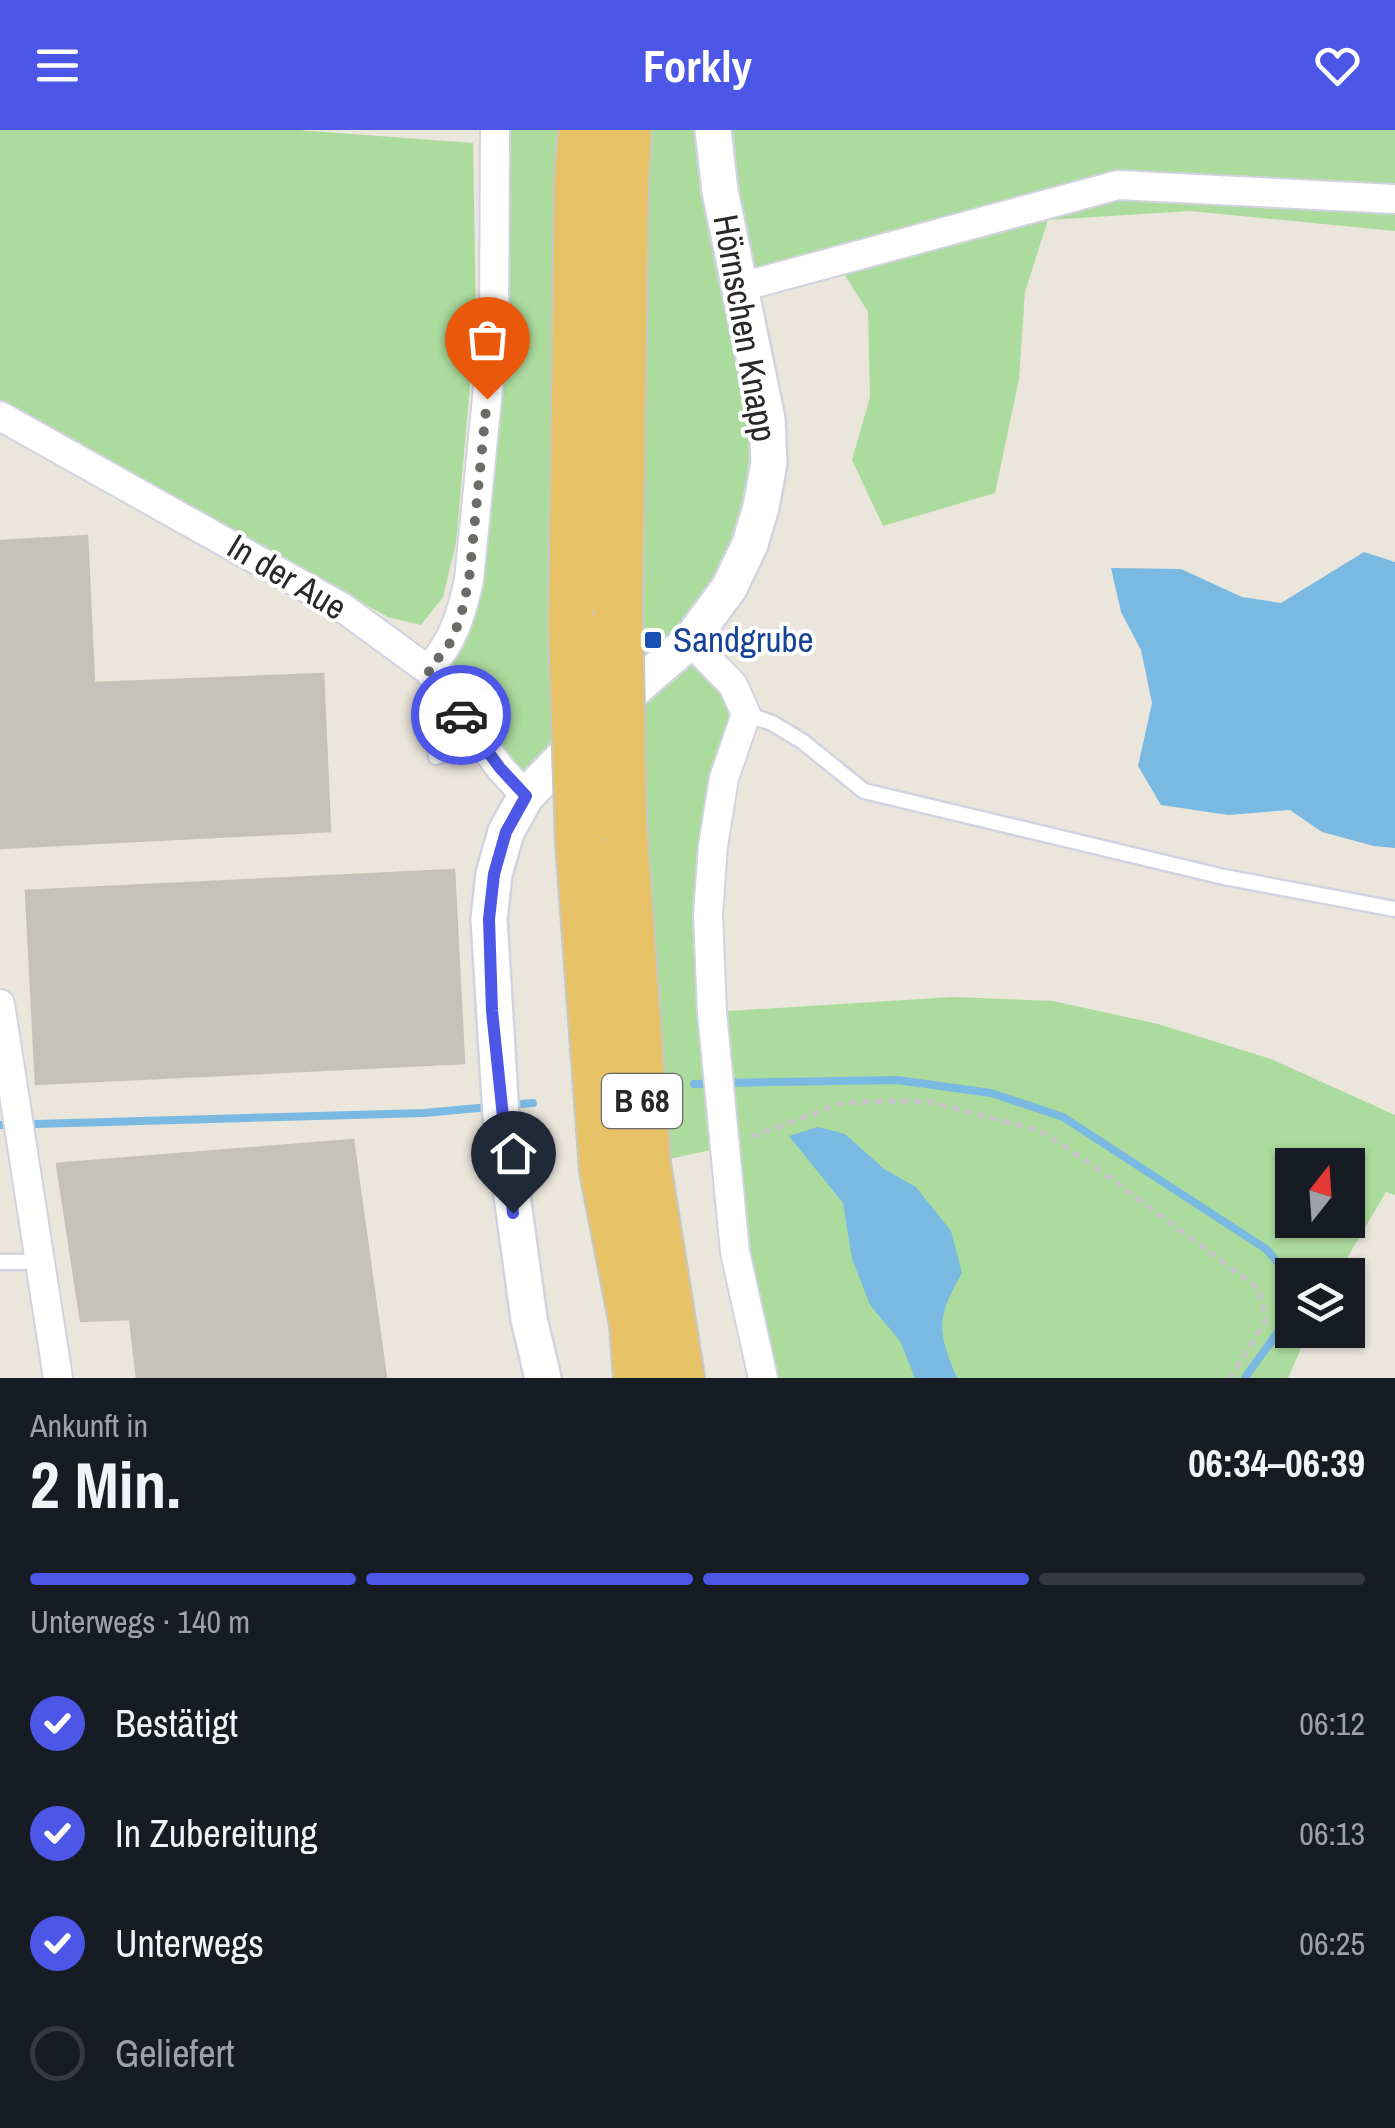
<!DOCTYPE html>
<html lang="de">
<meta charset="utf-8">
<style>
body{margin:0;font-family:"Archivo Narrow",sans-serif;background:#242831;color:#f1f3f6;height:100vh;display:flex;flex-direction:column;font-size:38px;white-space:nowrap}
*{box-sizing:border-box;margin:0}
p{font-size:32px;color:#9ea1a6}
.icon{flex:none;width:55px;height:55px;fill:none;stroke:currentColor;stroke-width:2;stroke-linecap:round;stroke-linejoin:round}
.map{position:relative;height:1248px;overflow:hidden}
.drawer{display:flex;flex-direction:column;background:#171b24;flex:1}
.drawer>*{flex:none}
.needle{width:65px;rotate:17deg}
.tools{position:absolute;left:1275px;top:1018px;display:grid;gap:20px}
.tools a{display:grid;place-items:center;width:90px;height:90px;border-radius:0px;background:#171b24;box-shadow:0 2px 8px #0004;font-size:50px}
.pin{position:absolute;display:grid;place-items:center;width:85px;height:85px;color:#fff;margin:-102px -42px;border-radius:50% 50% 50% 0;rotate:-45deg;box-shadow:0 0 10px #0007}
.pin .icon{rotate:45deg}
.courier{position:absolute;display:grid;place-items:center;width:100px;height:100px;margin:-50px;border:8px solid #4c57e7;border-radius:50%;background:#fff;color:#222;box-shadow:0 2px 12px #0007}
.summary em{font-style:normal;font-weight:700}
.summary div{display:flex;flex-direction:column-reverse}
.summary{display:flex;align-items:center;justify-content:space-between;height:170px;padding:0 30px}
h1{font-size:65px;font-weight:700;line-height:75px}
.bar{display:grid;grid-template-columns:repeat(4,1fr);gap:15px 10px;align-content:center;height:120px;padding:0 30px}
.bar i{height:12px;border-radius:8px;background:#363941}
.bar .on{background:#4c57e7}
.bar p{grid-column:span 4}
ol{padding:0 30px;list-style:none}
li{display:flex;align-items:center;gap:30px;height:110px}
li p{margin-inline-start:auto}
li .icon{padding:10px;border-radius:50%;background:#4c57e7;color:#fff;stroke-width:4}
li:last-child{color:#9ea1a6}
li i{width:55px;height:55px;border:5px solid #363941;border-radius:50%}
header{display:flex;justify-content:space-between;align-items:center;height:130px;padding:0 30px;background:#4c57e7;color:#fff;font-size:45px;font-weight:700}
.map>svg:first-child{display:block}
.green{fill:#acdb9e;fill-rule:evenodd}
.water{fill:#7ab9e1}
.lines{fill:none;stroke-linecap:round;stroke-linejoin:round}
.stream{stroke:#7ab9e1;stroke-width:8}
.building{fill:#c5c2bc;stroke:#c5c1b6;stroke-width:2.5}
.service-casing{stroke:#d2d3e0;stroke-width:19}
.minor-casing{stroke:#d2d3e0;stroke-width:32}
.tertiary-casing{stroke:#d2d3e0;stroke-width:40}
.trunk-casing{stroke:#c7c7c7;stroke-width:52}
.path{stroke:#c7c7c7;stroke-width:5;stroke-dasharray:8 5;stroke-linecap:butt}
.service{stroke:#fff;stroke-width:14}
.minor{stroke:#fff;stroke-width:28}
.tertiary{stroke:#fff;stroke-width:35}
.trunk{stroke:#e8c266;stroke-width:48}
.trunk-bridge-casing{stroke:#c7c7c7;stroke-width:52;stroke-linecap:butt}
.trunk-bridge{stroke:#e8c266;stroke-width:48}
.done{stroke:#6d6b68;stroke-width:10;stroke-dasharray:0 18}
.route{stroke:#4c57e7;stroke-width:12}
.transit-dot{fill:#1a4fb4;stroke:#fff;stroke-width:4}
.labels{text-anchor:middle;stroke-width:8;stroke-linejoin:round;paint-order:stroke}
.shield{fill:#fff;stroke:#696969;stroke-width:2.5}
.shield-label{font-size:32px;font-weight:bold;fill:#292929}
.street-label{font-size:35px;fill:#292929;stroke:#fff}
.transit-label{font-size:35px;fill:#164399;stroke:#fff;text-anchor:start}
</style>
<header><svg class="icon" aria-label="menu" viewBox="0 0 24 24"><path d="M4 6h16M4 12h16M4 18h16"/></svg>Forkly<svg class="icon" aria-label="heart" viewBox="0 0 24 24"><path d="M12 20l-8-8c-3-5 5-10 8-4 3-6 11-1 8 4z"/></svg></header>
<div class="map">
<svg width="1395" height="1248" viewBox="0 0 1395 1248">
<rect width="100%" height="100%" fill="#eae6dc"/>
<path class="green" d="M0,0h298l175,13 3,175 -20,225 -13,54 -22,28 -33,-8 -388,-217z
M495,0h900v101l-205,-20 -142,9 -23,72 -6,87 -24,114 -112,33 -31,-66 18,-63 -2,-85 -30,-48 -97,23 28,176 -68,164 45,87 -22,64 -11,234 239,-15 101,4 105,23 113,35 124,56v80l-9,-3 -49,83h-45v55h17l-21,48h-525l-38,-231 -79,17 -70,-420 -50,52 -98,-126 32,-50zM1292,1035h56v55h-56z"/>
<path class="water" d="M1364,422l31,10v286l-21,-2 -52,-14 -32,-22 -62,5 -67,-10 -23,-39 14,-63 -11,-53 -20,-38 -10,-44 70,1 61,28 39,6z
M818,997l27,7 39,35 32,18 35,44 11,42c-26,45 -25,58 -5,105h-42l-15,-37 -30,-36 -18,-46 -9,-56 -54,-67z"/>
<g class="lines">
<path class="stream" d="M726,953l171,-3 94,13 72,24 203,132c52,54 10,81 -21,129
M694,954h18
M508,975l25,-2
M0,995l424,-12 65,-6"/>
</g>
<path class="building" d="M87,406l7,147 229,-9 7,157 -330,17v-307z
M454,740l10,193 -428,21 -10,-193z
M353,1010l33,238h-249l-7,-59 -49,2 -24,-157z"/>
<g class="lines">
<defs>
<path id="service" d="M746,584l26,9 30,18 62,50 360,86 171,32
M436,627l23,-8 18,-12
M0,1132h40"/>
<path id="minor" d="M741,157l377,-102 277,14
M0,286l343,192 85,62 72,98 26,28
M690,511l43,44 13,29 -22,64 -11,68 -5,68 4,98 23,240 28,126
M428,540c25,-28 33,-54 41,-90l25,-253 1,-197
M0,874l58,374"/>
<path id="tertiary" d="M543,1248l-14,-59 -28,-204 -12,-196 5,-45 12,-42 20,-36 80,-83 84,-72 39,-53 21,-44 11,-37 8,-44 -2,-44 -47,-228 -7,-61"/>
<path id="trunk" d="M618,480l6,-426 3,-54
M573,498l6,-451 4,-47
M622,691l24,343 34,214
M580,712l24,328 30,154 4,54"/>
</defs>
<use href="#service" class="service-casing"/>
<use href="#minor" class="minor-casing"/>
<use href="#tertiary" class="tertiary-casing"/>
<use href="#trunk" class="trunk-casing"/>
<path class="path" d="M751,1007l91,-34 46,-2 43,1 109,29 54,35 165,123 7,31 -36,58"/>
<use href="#service" class="service"/>
<use href="#minor" class="minor"/>
<use href="#tertiary" class="tertiary"/>
<use href="#trunk" class="trunk"/>
<defs>
<path id="trunk-bridge" d="M618,480l4,211
M573,498l7,214"/>
</defs>
<use href="#trunk-bridge" class="trunk-bridge-casing"/>
<use href="#trunk-bridge" class="trunk-bridge"/>
</g>
<g class="lines">
<path class="done" d="M461,585l-33,-45 20,-23 12,-27 9,-40 18,-181"/>
<path class="route" d="M461,585l39,53 26,28 -20,36 -12,42 -5,45 3,92 21,202"/>
</g>
<rect class="transit-dot" x="643" y="500" width="20" height="20" rx="5"/>
<g class="labels">
<rect class="shield" x="602" y="944" width="80" height="54" rx="8"/>
<g class="shield-label">
<text x="642" y="982">B 68</text>
</g>
<g class="street-label">
<text transform="translate(745 198) rotate(80)" y="12">Hörnschen Knapp</text>
<text transform="translate(287 447) rotate(31)" y="12">In der Aue</text>
</g>
<g class="transit-label">
<text x="673" y="522">Sandgrube</text>
</g>
</g>
</svg>
<div class="tools">
<a><svg class="needle" viewBox="-14 -14 28 28"><path d="M0-13l5 13h-10z" fill="#e53935"/><path d="M0 13l5-13h-10z" fill="#9ea1a6"/></svg></a>
<a><svg class="icon" aria-label="layers" viewBox="0 0 24 24"><path d="M12 4l9 5-9 5-9-5zM3 14l9 5 9-5"/></svg></a>
</div>
<div class="pin" style="left:487px;top:269px;background:#ea580c"><svg class="icon" aria-label="bag" viewBox="0 0 24 24"><path d="M5 8h14l-1 12H6zM9 8a3 3 0 0 1 6 0"/></svg></div>
<div class="pin" style="left:513px;top:1083px;background:#1f2937"><svg class="icon" aria-label="home" viewBox="0 0 24 24"><path d="M3 11l9-7 9 7M6 9v11h12V9"/></svg></div>
<div class="courier" style="left:461px;top:585px"><svg class="icon" aria-label="car" viewBox="0 0 24 24"><path d="M5 17H2v-5l4-1 3-4h7l3 4 3 1v5h-3M9 17h6M6 11h13"/><circle cx="7" cy="17" r="2"/><circle cx="17" cy="17" r="2"/></svg></div>
</div>
<section class="drawer">
<div class="summary"><div><h1>2 Min.</h1><p>Ankunft in</p></div><em>06:34–06:39</em></div>
<div class="bar"><i class="on"></i><i class="on"></i><i class="on"></i><i></i><p>Unterwegs · 140 m</p></div>
<ol>
<li><svg class="icon" aria-label="check" viewBox="0 0 24 24"><path d="M5 12l5 5 9-10"/></svg>Bestätigt<p>06:12</p></li>
<li><svg class="icon" aria-label="check" viewBox="0 0 24 24"><path d="M5 12l5 5 9-10"/></svg>In Zubereitung<p>06:13</p></li>
<li><svg class="icon" aria-label="check" viewBox="0 0 24 24"><path d="M5 12l5 5 9-10"/></svg>Unterwegs<p>06:25</p></li>
<li><i></i>Geliefert</li>
</ol>
</section>
